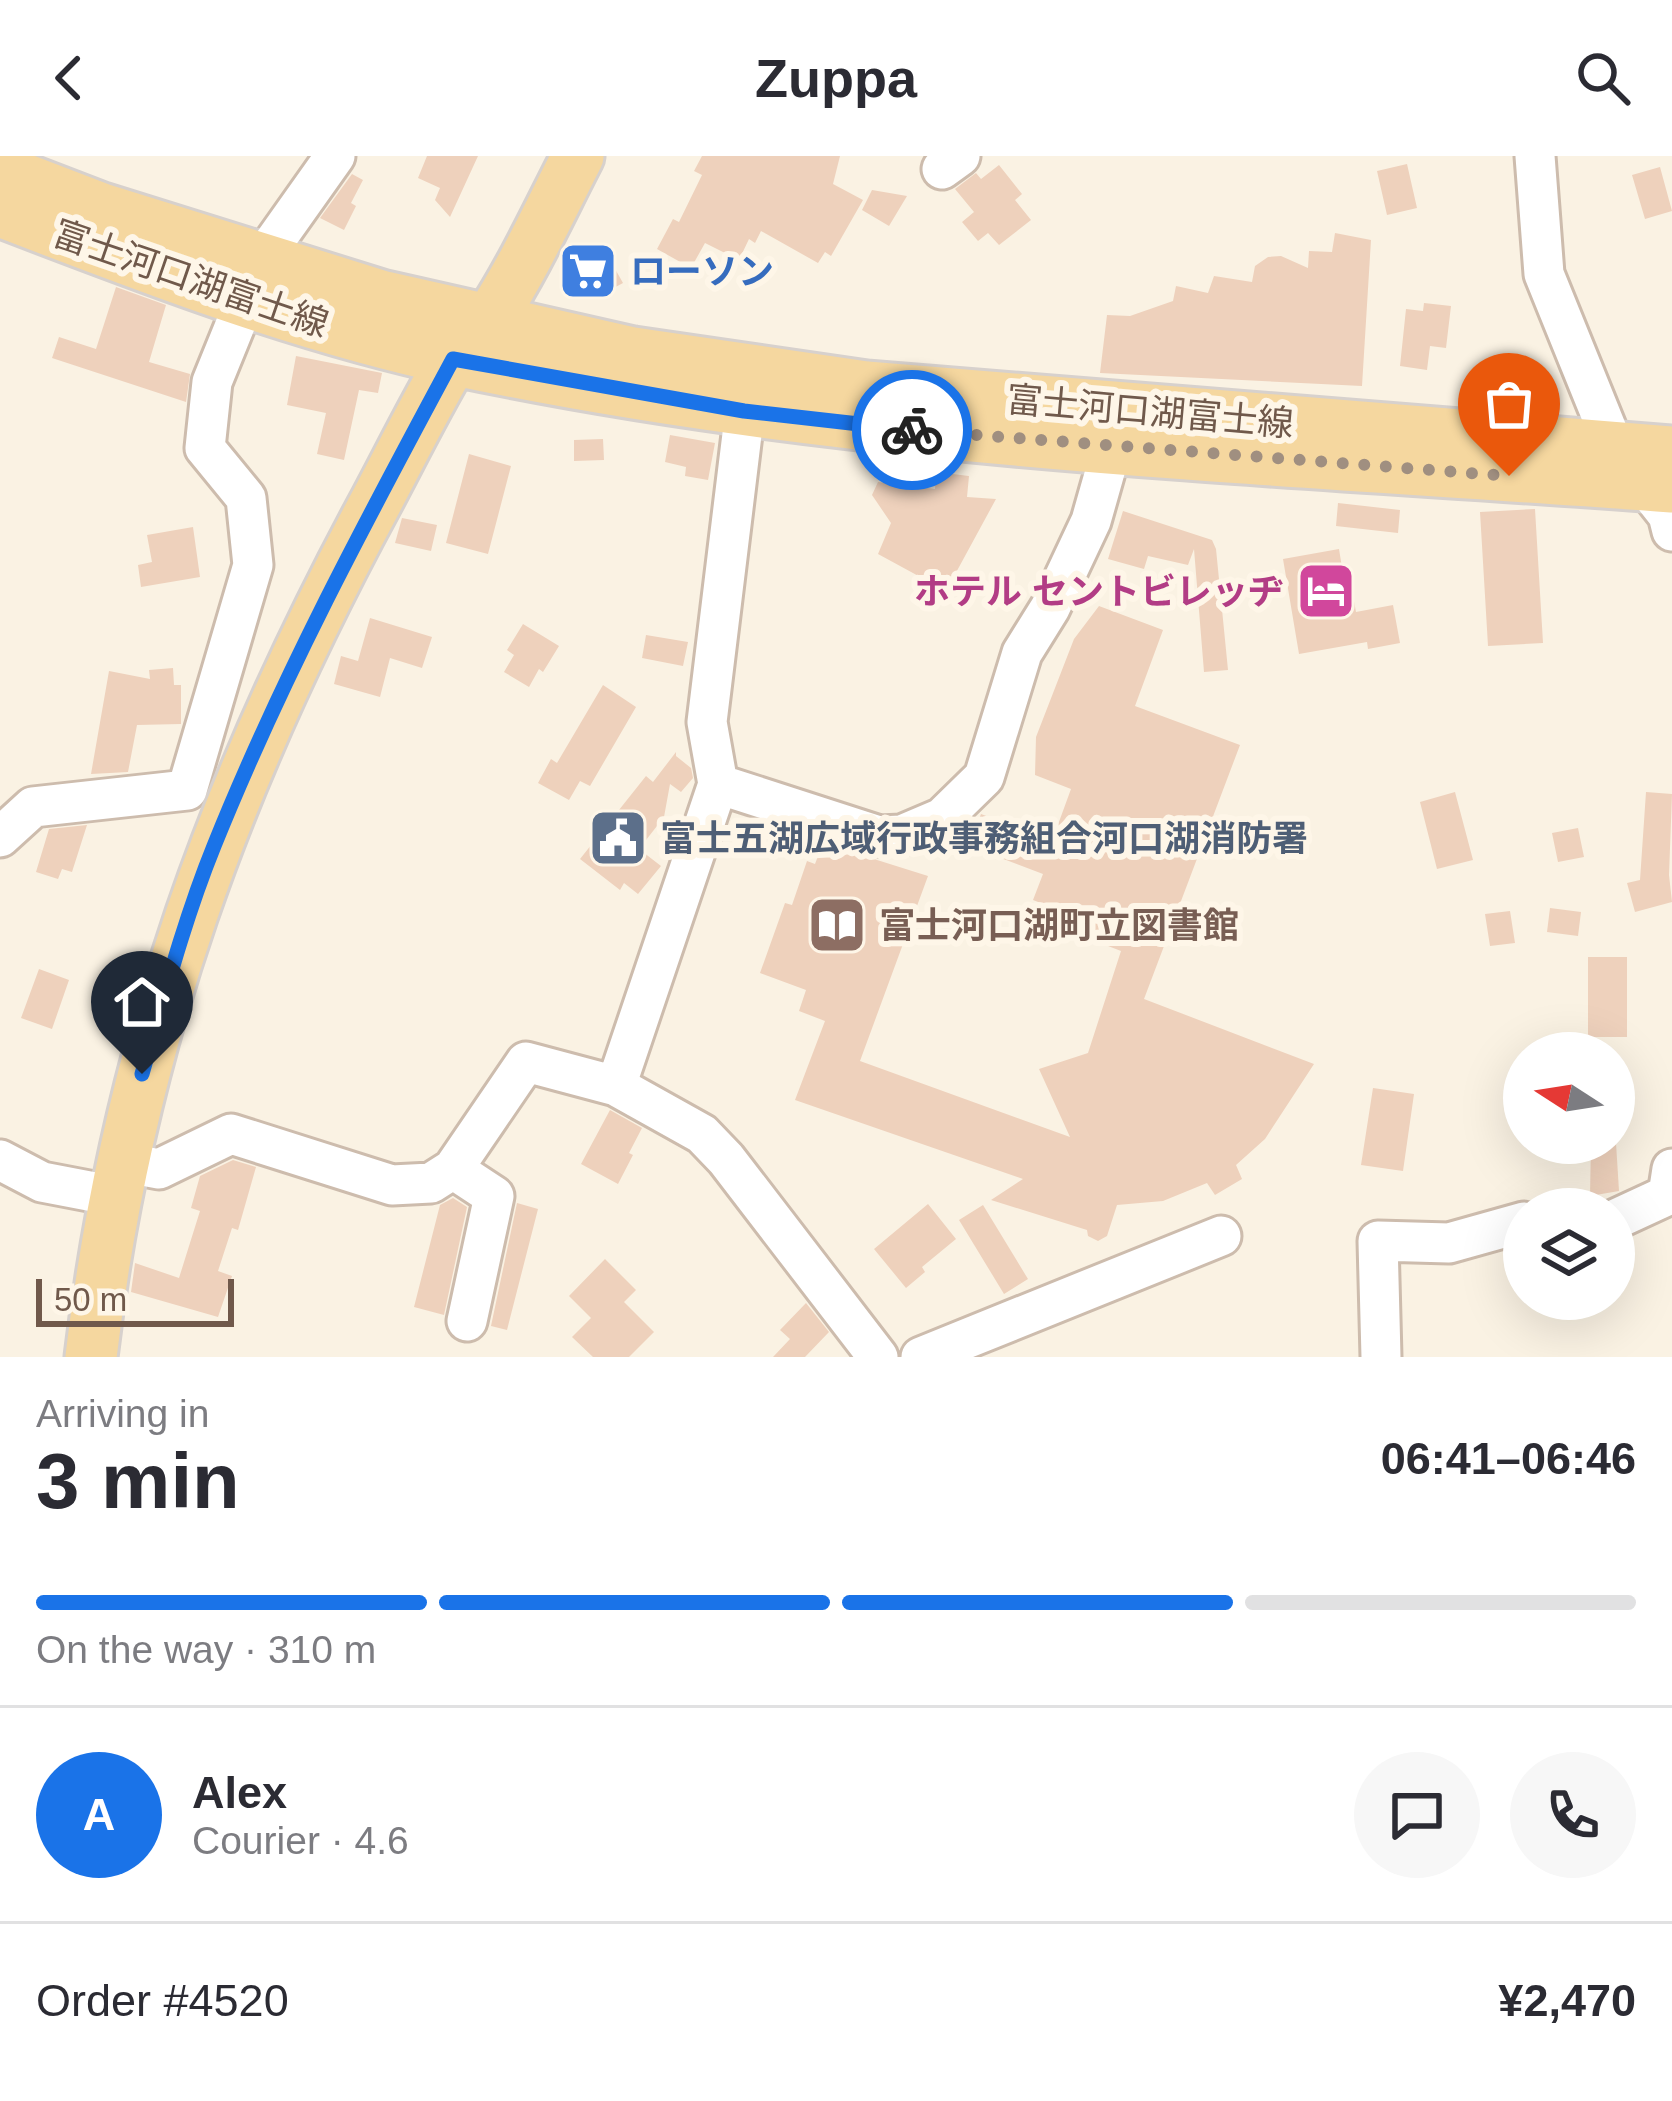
<!DOCTYPE html>
<meta charset="utf-8">
<style>
body{margin:0;font-family:Helvetica,"Noto Sans JP",sans-serif;background:#f7f7f7;color:#2b2b33;height:100vh;display:flex;flex-direction:column;font-size:45px;white-space:nowrap}
*{box-sizing:border-box;margin:0}
p{font-size:39px;color:#7c7c81}
.icon{flex:none;width:66px;height:66px;fill:none;stroke:currentColor;stroke-width:2;stroke-linecap:round;stroke-linejoin:round}
.map{position:relative;height:1201px;overflow:hidden}
.drawer{display:flex;flex-direction:column;background:#fff;flex:1}
.drawer>*{flex:none}
.needle{width:78px;rotate:282deg}
.fabs{position:absolute;left:1503px;top:876px;display:grid;gap:24px}
.fabs a{display:grid;place-items:center;width:132px;height:132px;border-radius:50%;background:#fff;box-shadow:0 12px 48px #0002;font-size:60px}
.scale{position:absolute;left:36px;bottom:30px;width:198px;box-sizing:border-box;padding-left:12px;border:6px solid #70594b;border-top:0;font-size:33px;line-height:42px;white-space:nowrap;color:#70594b;-webkit-text-stroke:9px #fef6e8;paint-order:stroke}
.pin{position:absolute;display:grid;place-items:center;width:102px;height:102px;color:#fff;margin:-123px -51px;border-radius:50% 50% 50% 0;rotate:-45deg;box-shadow:0 0 12px #0007}
.pin .icon{rotate:45deg}
.courier{position:absolute;display:grid;place-items:center;width:120px;height:120px;margin:-60px;border:9px solid #1a73e8;border-radius:50%;background:#fff;color:#222;box-shadow:0 3px 15px #0007}
.summary em{font-style:normal;font-weight:800}
.summary div{display:flex;flex-direction:column-reverse}
.summary{display:flex;align-items:center;justify-content:space-between;height:204px;padding:0 36px}
h1{font-size:78px;font-weight:800;line-height:90px}
.bar{display:grid;grid-template-columns:repeat(4,1fr);gap:18px 12px;align-content:center;height:144px;padding:0 36px}
.bar i{height:15px;border-radius:9px;background:#e1e1e2}
.bar .current{background:#1a73e8}
.bar p{grid-column:span 4}
.line{display:flex;align-items:center;gap:30px;padding:0 36px;border-top:3px solid #e1e1e2}
.line div{flex:1}
.round{display:grid;place-items:center;flex:none;width:126px;height:126px;border-radius:63px;background:#f7f7f7}
header{display:flex;justify-content:space-between;align-items:center;height:156px;padding:0 36px;background:#fff;font-size:54px;font-weight:800}
.map>svg:first-child{display:block}
.building{fill:#eed1bc}
.lines{fill:none;stroke-linecap:round;stroke-linejoin:round}
.minor-casing{stroke:#cdbcad;stroke-width:45}
.major-casing{stroke:#d7d1cd;stroke-width:57}
.minor{stroke:#fff;stroke-width:39}
.major{stroke:#f5d79f;stroke-width:51}
.done{stroke:#a08f80;stroke-width:12;stroke-dasharray:0 21.6}
.route{stroke:#1a73e8;stroke-width:15}
.labels{text-anchor:middle;stroke-width:12;stroke-linejoin:round;paint-order:stroke}
.shop-label{font-size:36px;font-weight:bold;fill:#366cbe;stroke:#fef6e8;text-anchor:start}
.street-label{font-size:36px;fill:#70594b;stroke:#fef6e8}
.hotel-label{font-size:36px;font-weight:bold;fill:#b23c85;stroke:#fef6e8;text-anchor:end}
.service-label{font-size:36px;font-weight:bold;fill:#4e5e75;stroke:#fef6e8;text-anchor:start}
.education-label{font-size:36px;font-weight:bold;fill:#785e54;stroke:#fef6e8;text-anchor:start}
</style>
<header><svg class="icon" aria-label="back" viewBox="0 0 24 24"><path d="M15 5l-7 7 7 7"/></svg>Zuppa<svg class="icon" aria-label="search" viewBox="0 0 24 24"><circle cx="10" cy="10" r="6"/><path d="M15 15l6 6"/></svg></header>
<div class="map">
<svg width="1672" height="1201" viewBox="0 0 1672 1201">
<rect width="100%" height="100%" fill="#faf2e3"/>
<path class="building" d="M427,0h51l-28,61 -15,-17 5,-12 -22,-10z
M702,0h138l-7,28 30,16 -32,56 -6,-4 -7,11 -57,-32 -6,12 -6,-4 -10,21 -34,-17 -14,25 -34,-19 16,-30 6,3 23,-47 -8,-4z
M1407,8l10,44 -30,7 -10,-44z
M999,9l23,29 -7,6 16,20 -32,25 -11,-12 -10,8 -16,-19 12,-10 -19,-23 21,-16 5,6z
M1660,11l12,44 -27,8 -13,-44z
M352,18l11,6 -12,23 5,3 -12,24 -24,-12z
M872,34l35,6 -18,30 -27,-16z
M1335,77l36,7 -9,146 -262,-13 7,-58 23,1 43,-15 3,-15 32,7 6,-17 38,6 3,-16 13,-9 13,-1 27,12 1,-17 23,1z
M605,95l18,32 -24,13 -17,-32z
M116,131l50,18 -17,57 41,12 -4,28 -134,-44 7,-21 37,12z
M1424,147l27,3 -5,42 -16,-2 -3,24 -27,-4 6,-57 17,2z
M296,200l86,17 -4,20 -19,-3 -15,70 -27,-6 9,-41 -39,-8z
M670,279l45,8 -7,37 -23,-4 1,-9 -21,-5z
M603,283l1,21 -30,1v-21z
M469,298l42,12 -23,88 -42,-11z
M936,316l33,4 -2,21 29,2 -50,92 -68,-37 13,-31 -19,-28 6,-13 57,7z
M1338,347l62,7 -2,23 -62,-7z
M1535,353l8,134 -55,3 -8,-134z
M1123,355l89,29 4,9 12,121 -24,2 -10,-123 -6,16 -40,-9 -4,13 -36,-10z
M402,362l35,7 -6,26 -36,-8z
M193,371l7,50 -59,10 -3,-22 14,-3 -5,-27z
M1339,393l6,37 6,-1 5,27 37,-7 7,38 -32,6 -1,-7 -68,12 -16,-95z
M1099,450l64,24 -28,76 105,39 -96,254 170,65 -49,75 -29,26 6,14 -27,16 -8,-12 -44,18 -46,4 -10,31 -9,5 -10,-5 -1,-6 -96,-30 32,-21 -228,-79 30,-79 -26,-10 7,-21 -46,-17 25,-70 7,2 15,-44 8,3 8,-21 105,33 -68,185 210,76 -31,-68 49,-16 33,-102 -75,-29 5,-15 -18,-7 10,-26 -74,-28 12,-32 71,27 19,-52 -36,-14 1,-38 38,-98z
M370,462l62,19 -10,31 -32,-10 -10,39 -46,-13 7,-28 17,5z
M523,468l36,22 -16,26 -4,-3 -10,18 -25,-15 10,-17 -7,-5z
M646,479l42,7 -5,24 -41,-8z
M173,512l1,17h7v39l-44,1 -9,47 -37,2 18,-103 41,8 -1,-9z
M603,529l33,22 -46,79 -10,-5 -11,19 -31,-17 13,-24 6,4z
M676,596v4l15,12 2,10 -12,14 -11,-8 -6,33 -25,32 22,17 -23,28 -14,-11 -4,7 -40,-31 66,-83 7,6z
M1455,636l18,68 -36,9 -17,-67z
M1646,636l26,2 -3,81 3,27 -37,10 -8,-29 13,-3z
M87,669l-15,47 -10,-3 -4,10 -22,-7 13,-43z
M1578,672l6,29 -26,5 -6,-29z
M1550,752l31,4 -3,24 -31,-4z
M1510,755l5,32 -25,3 -5,-32z
M1588,801h39v80h-39z
M39,813l30,11 -17,49 -31,-11z
M1373,932l41,6 -11,77 -42,-6z
M610,954l32,18 -13,25 4,2 -15,29 -37,-20z
M1591,987h25l3,48 -29,5z
M233,1004l23,7 -18,63 -6,-2 -14,43 14,5 -14,41 -87,-25 4,-29 44,15 21,-67 -9,-3 9,-32z
M453,1042l14,9 -23,108 -30,-8 26,-102z
M517,1047l21,6 -31,121 -16,-4z
M928,1048l28,35 -34,28 3,5 -19,16 -32,-39z
M983,1049l45,74 -24,15 -45,-74z
M605,1103l31,31 -12,12 30,30 -25,25h-36l-21,-20 19,-19 -22,-22z
M806,1147l23,29 -24,25h-32l17,-18 -10,-9z"/>
<g class="lines">
<defs>
<path id="minor" d="M1535,0l9,118 70,173 54,68 4,16
M942,13l18,-13
M718,628l161,52 23,-1 40,-17 42,-41 38,-124 28,-45 41,-87 21,-74
M0,681l33,-30 154,-17 66,-225 -7,-67 -41,-50 7,-66 50,-123 73,-103
M616,930l86,48 24,25 152,198
M0,1004l42,22 73,14
M122,1006l37,7 72,-35 161,51 39,-2 22,-14 73,-107 90,24 102,-302 -11,-62 41,-337
M453,1013l41,27 -27,125
M1614,1064l54,-25 4,-26
M921,1201l300,-121
M1381,1201l-3,-116 71,2 75,-21"/>
<path id="major" d="M0,14l102,39 279,87 252,57 233,34 806,65
M0,55c148,57 301,116 456,149 400,85 810,97 1216,127
M91,1201c37,-314 136,-580 286,-857 24,-45 47,-92 73,-136 11,-18 31,-30 42,-48 33,-51 58,-106 86,-160"/>
</defs>
<use href="#minor" class="minor-casing"/>
<use href="#major" class="major-casing"/>
<use href="#minor" class="minor"/>
<use href="#major" class="major"/>
</g>
<g class="lines">
<path class="done" d="M912,274l597,46"/>
<path class="route" d="M142,918c22,-77 42,-154 72,-228 68,-169 153,-327 239,-487l291,52 168,19"/>
</g>
<defs>
<symbol id="supermarket-square" viewBox="-11 -11 22 22"><rect x="-9" y="-9" width="18" height="18" rx="4" fill="#3f7fe0" stroke="#fef6e8"/><path d="M-6-5.5h2.5l.6 2H6L4.5 2H-2.5L-4.4-4H-6ZM-1.5 3.2a1.3 1.3 0 1 0 .1 0ZM3 3.2a1.3 1.3 0 1 0 .1 0Z" fill="#fff"/></symbol>
<symbol id="hotel-square" viewBox="-11 -11 22 22"><rect x="-9" y="-9" width="18" height="18" rx="4" fill="#d1479c" stroke="#fef6e8"/><path d="M-6-4.5h1.5V1H6V5H4.5V3h-9V5H-6ZM-4 0a1.8 1.8 0 1 1 3.6 0ZM.5 0V-2.5h3Q6-2.5 6 0Z" fill="#fff"/></symbol>
<symbol id="civic-square" viewBox="-11 -11 22 22"><rect x="-9" y="-9" width="18" height="18" rx="4" fill="#5c6f8a" stroke="#fef6e8"/><path d="M-.6-6.5H3V-4.5H.6V-3L4-1V1h2V6H-6V1h2V-1L-.6-3ZM-1.2 2.5V6h2.4V2.5Z" fill="#fff"/></symbol>
<symbol id="library-square" viewBox="-11 -11 22 22"><rect x="-9" y="-9" width="18" height="18" rx="4" fill="#8d6e63" stroke="#fef6e8"/><path d="M-6-4Q-3-5.5-.7-3.5V5Q-3 3-6 4ZM6-4Q3-5.5 .7-3.5V5Q3 3 6 4Z" fill="#fff"/></symbol>
</defs>
<g fill-rule="evenodd">
<use href="#supermarket-square" x="555" y="82" width="66" height="66"/>
<use href="#hotel-square" x="1293" y="402" width="66" height="66"/>
<use href="#civic-square" x="585" y="649" width="66" height="66"/>
<use href="#library-square" x="804" y="736" width="66" height="66"/>
</g>
<g class="labels">
<g class="shop-label">
<text x="630" y="128">ローソン</text>
</g>
<g class="street-label">
<text transform="translate(191 122) rotate(19)" y="13">富士河口湖富士線</text>
<text transform="translate(1150 255) rotate(5)" y="13">富士河口湖富士線</text>
</g>
<g class="hotel-label">
<text x="1284" y="448">ホテル セントビレッヂ</text>
</g>
<g class="service-label">
<text x="660" y="695">富士五湖広域行政事務組合河口湖消防署</text>
</g>
<g class="education-label">
<text x="879" y="782">富士河口湖町立図書館</text>
</g>
</g>
</svg>
<div class="fabs">
<a><svg class="needle" viewBox="-14 -14 28 28"><path d="M0-13l5 13h-10z" fill="#e53935"/><path d="M0 13l5-13h-10z" fill="#7c7c81"/></svg></a>
<a><svg class="icon" aria-label="layers" viewBox="0 0 24 24"><path d="M12 4l9 5-9 5-9-5zM3 14l9 5 9-5"/></svg></a>
</div>
<div class="scale">50 m</div>
<div class="pin" style="left:1509px;top:320px;background:#ea580c"><svg class="icon" aria-label="bag" viewBox="0 0 24 24"><path d="M5 8h14l-1 12H6zM9 8a3 3 0 0 1 6 0"/></svg></div>
<div class="pin" style="left:142px;top:918px;background:#1f2937"><svg class="icon" aria-label="home" viewBox="0 0 24 24"><path d="M3 11l9-7 9 7M6 9v11h12V9"/></svg></div>
<div class="courier" style="left:912px;top:274px"><svg class="icon" aria-label="bike" viewBox="0 0 24 24"><circle cx="6" cy="16" r="4"/><circle cx="18" cy="16" r="4"/><path d="M6 16l4-8h5l3 8M10 8l3 8H6M13 5h3"/></svg></div>
</div>
<section class="drawer">
<div class="summary"><div><h1>3 min</h1><p>Arriving in</p></div><em>06:41–06:46</em></div>
<div class="bar"><i class="current"></i><i class="current"></i><i class="current"></i><i></i><p>On the way · 310 m</p></div>
<div class="line" style="height:216px"><b class="round" style="background:#1a73e8;color:#fff">A</b><div><b>Alex</b><p>Courier · 4.6</p></div><a class="round"><svg class="icon" aria-label="chat" viewBox="0 0 24 24"><path d="M4 5h16v11H9l-5 4z"/></svg></a><a class="round"><svg class="icon" aria-label="phone" viewBox="0 0 24 24"><path d="M5 4h4l2 5-3 2q2 4 5 5l2-3 5 2v4C11 20 4 13 5 4z"/></svg></a></div>
<div class="line" style="height:156px"><div>Order #4520</div><b>¥2,470</b></div>
</section>
